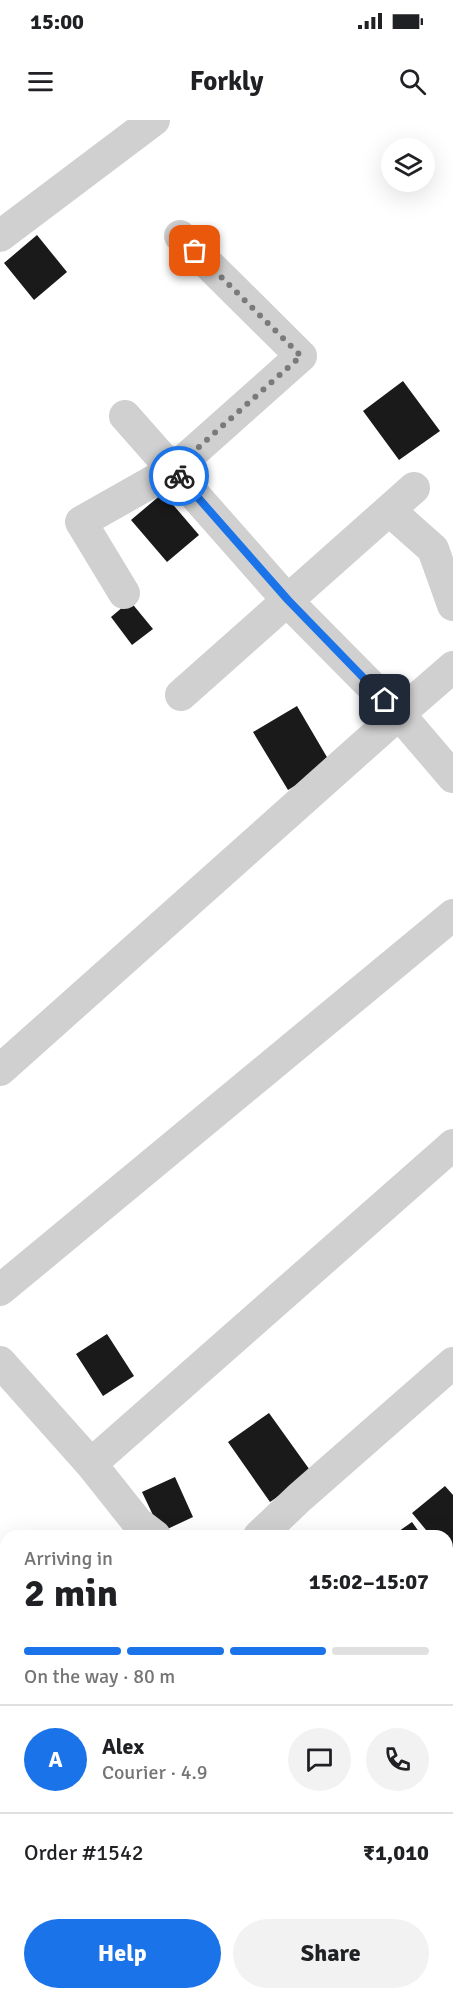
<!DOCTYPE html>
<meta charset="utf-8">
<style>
body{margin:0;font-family:Signika,sans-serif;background:#f2f2f2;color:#202124;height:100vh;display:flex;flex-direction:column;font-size:22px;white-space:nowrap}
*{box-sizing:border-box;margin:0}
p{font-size:20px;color:#757577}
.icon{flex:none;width:33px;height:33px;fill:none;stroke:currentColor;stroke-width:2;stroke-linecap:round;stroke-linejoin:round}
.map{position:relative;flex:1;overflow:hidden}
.panel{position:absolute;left:0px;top:1410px;width:453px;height:470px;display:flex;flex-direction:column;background:#fff;border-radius:18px 18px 0 0;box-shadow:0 6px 24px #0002}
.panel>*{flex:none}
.fabs{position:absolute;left:381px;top:18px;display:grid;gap:12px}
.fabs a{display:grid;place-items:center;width:54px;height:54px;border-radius:50%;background:#fff;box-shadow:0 6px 24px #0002;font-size:30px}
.pin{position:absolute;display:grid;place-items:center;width:51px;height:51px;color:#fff;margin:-26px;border-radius:12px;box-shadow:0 3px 9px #0006}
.courier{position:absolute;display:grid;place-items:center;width:60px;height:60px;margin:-30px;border:4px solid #1a73e8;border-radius:50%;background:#fff;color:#222;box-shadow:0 2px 8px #0007}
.head em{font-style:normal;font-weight:700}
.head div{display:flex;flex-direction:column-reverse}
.head{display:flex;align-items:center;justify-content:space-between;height:102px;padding:0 24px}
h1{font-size:39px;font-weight:700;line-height:45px}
.bar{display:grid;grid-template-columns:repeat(4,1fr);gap:9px 6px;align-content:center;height:72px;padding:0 24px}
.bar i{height:8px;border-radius:4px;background:#e0e0e0}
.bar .current{background:#1a73e8}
.bar p{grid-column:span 4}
.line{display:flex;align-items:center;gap:15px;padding:0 24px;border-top:2px solid #e0e0e0}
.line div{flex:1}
.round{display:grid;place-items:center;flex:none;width:63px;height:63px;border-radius:32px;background:#f2f2f2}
.cta{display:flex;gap:12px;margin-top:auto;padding:12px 24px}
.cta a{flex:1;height:69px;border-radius:36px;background:#1a73e8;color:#fff;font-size:24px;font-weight:700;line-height:69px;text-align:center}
.cta a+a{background:#f2f2f2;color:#202124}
.status{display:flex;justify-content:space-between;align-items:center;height:42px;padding:0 30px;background:#fff;direction:ltr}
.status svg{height:16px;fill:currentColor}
header{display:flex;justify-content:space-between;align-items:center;height:78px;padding:0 24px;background:#fff;font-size:27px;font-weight:700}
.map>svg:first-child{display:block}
.building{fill:#1a1a1a}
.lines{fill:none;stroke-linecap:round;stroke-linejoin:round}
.minor{stroke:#d0d0d0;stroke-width:32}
.done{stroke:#7a7a7a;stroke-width:6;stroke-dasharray:0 10.8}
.route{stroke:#1a73e8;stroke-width:8}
</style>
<div class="status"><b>15:00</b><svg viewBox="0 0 49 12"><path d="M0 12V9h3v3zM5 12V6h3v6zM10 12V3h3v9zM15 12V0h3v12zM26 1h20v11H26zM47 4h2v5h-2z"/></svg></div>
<header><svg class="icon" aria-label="menu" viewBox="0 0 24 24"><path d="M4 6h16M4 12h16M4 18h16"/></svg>Forkly<svg class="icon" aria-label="search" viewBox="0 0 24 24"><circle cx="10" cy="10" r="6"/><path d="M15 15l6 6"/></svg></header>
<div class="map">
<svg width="453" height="1879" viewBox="0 0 453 1879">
<rect width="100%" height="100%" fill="#fff"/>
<path class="building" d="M37,115l30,37 -33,28 -30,-37z
M403,261l37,50 -41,29 -36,-49z
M163,373l36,42 -32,27 -36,-42z
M130,481l23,28 -21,16 -21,-28z
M297,586l34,58 -43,26 -35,-58z
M107,1214l27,42 -31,20 -27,-42z
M269,1293l43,60 -42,29 -42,-60z
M175,1357l18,40 -32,15 -19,-40z
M445,1366l8,9v68l-6,-7v-20h-16l-19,-23z
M412,1402l10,14h-30z
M447,1569l6,5v60l-6,-5z
M453,1807v58l-6,-8v-46z"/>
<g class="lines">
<path class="minor" d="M0,116l154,-116
M389,390l44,39 20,56
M124,473l-43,-71 92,-52 128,-114 -121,-120
M453,547l-54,47 54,63
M181,575l233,-207
M0,950l399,-356 -102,-103 -172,-195
M0,1170l453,-375
M0,1242l91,102 47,59 17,13
M91,1344l362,-319
M259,1416l40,-38 154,-135
M0,1467l6,7
M447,1484l6,-5
M447,1508l6,7
M447,1639l6,5
M0,1821l6,6
M53,1874l5,5
M257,1879l6,-5"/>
</g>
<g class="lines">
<path class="done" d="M179,356l-6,-6 128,-114 -106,-105"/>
<path class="route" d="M179,356l109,124 97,100"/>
</g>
</svg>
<div class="fabs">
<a><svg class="icon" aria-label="layers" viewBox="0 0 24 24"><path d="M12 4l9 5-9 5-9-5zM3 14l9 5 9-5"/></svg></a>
</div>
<div class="pin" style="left:195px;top:131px;background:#ea580c"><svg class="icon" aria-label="bag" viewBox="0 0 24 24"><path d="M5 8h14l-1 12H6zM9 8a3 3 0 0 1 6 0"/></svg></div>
<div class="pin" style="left:385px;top:580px;background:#1f2937"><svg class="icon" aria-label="home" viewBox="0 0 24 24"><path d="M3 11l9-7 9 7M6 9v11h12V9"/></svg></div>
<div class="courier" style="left:179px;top:356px"><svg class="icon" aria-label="bike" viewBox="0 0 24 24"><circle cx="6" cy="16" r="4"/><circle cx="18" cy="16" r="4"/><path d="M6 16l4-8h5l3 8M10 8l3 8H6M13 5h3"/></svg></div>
<section class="panel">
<div class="head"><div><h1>2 min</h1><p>Arriving in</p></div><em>15:02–15:07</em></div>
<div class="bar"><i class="current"></i><i class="current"></i><i class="current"></i><i></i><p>On the way · 80 m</p></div>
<div class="line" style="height:108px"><b class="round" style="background:#1a73e8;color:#fff">A</b><div><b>Alex</b><p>Courier · 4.9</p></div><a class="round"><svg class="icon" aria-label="chat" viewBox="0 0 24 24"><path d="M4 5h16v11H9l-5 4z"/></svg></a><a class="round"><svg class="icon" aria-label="phone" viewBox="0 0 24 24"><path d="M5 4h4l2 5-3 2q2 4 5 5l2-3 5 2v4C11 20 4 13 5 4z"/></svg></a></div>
<div class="line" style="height:78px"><div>Order #1542</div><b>₹1,010</b></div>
<div class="cta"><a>Help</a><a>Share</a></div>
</section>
</div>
